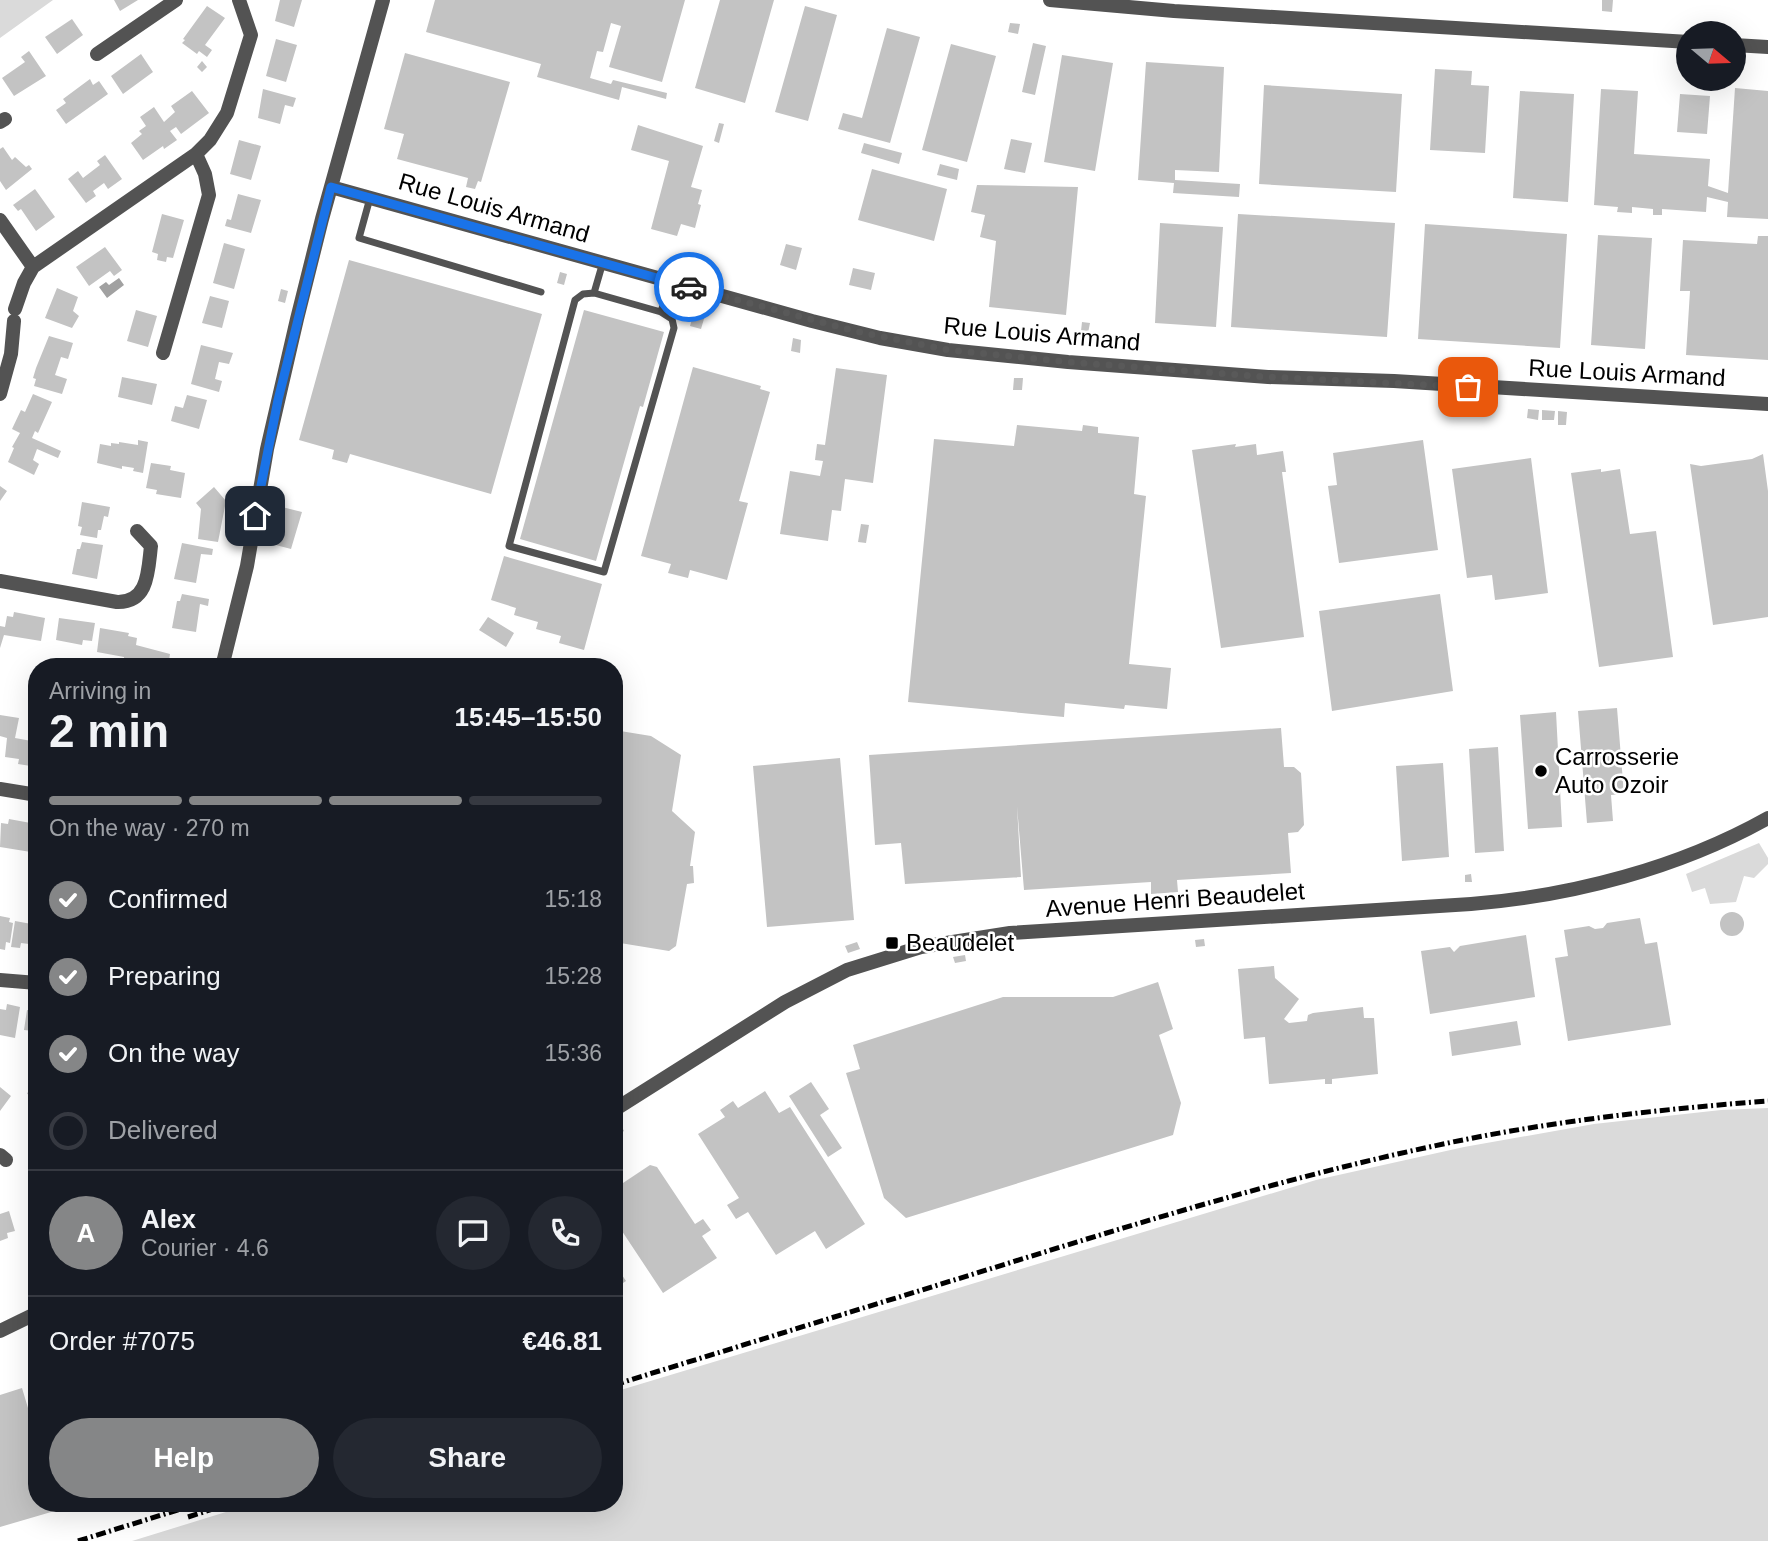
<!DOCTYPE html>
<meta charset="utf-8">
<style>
body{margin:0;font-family:Arial,sans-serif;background:#242831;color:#f1f3f6;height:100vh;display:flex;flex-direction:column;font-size:26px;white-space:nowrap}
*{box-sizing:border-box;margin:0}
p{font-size:23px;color:#9ea1a6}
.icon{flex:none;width:38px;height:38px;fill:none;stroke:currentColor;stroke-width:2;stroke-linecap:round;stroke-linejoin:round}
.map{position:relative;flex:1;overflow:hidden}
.sheet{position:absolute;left:28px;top:658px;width:595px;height:854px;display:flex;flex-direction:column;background:#171b24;border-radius:28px;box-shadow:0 7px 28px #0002}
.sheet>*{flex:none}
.needle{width:46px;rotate:109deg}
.fabs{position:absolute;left:1676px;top:21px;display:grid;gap:14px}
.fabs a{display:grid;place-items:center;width:70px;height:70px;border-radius:50%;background:#171b24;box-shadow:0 7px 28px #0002;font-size:35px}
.pin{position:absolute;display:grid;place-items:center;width:60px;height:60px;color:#fff;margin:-30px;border-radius:14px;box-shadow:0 4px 10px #0006}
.courier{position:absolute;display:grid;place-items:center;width:70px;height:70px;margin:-35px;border:5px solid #1a73e8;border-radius:50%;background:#fff;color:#222;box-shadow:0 2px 9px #0007}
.summary em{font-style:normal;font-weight:800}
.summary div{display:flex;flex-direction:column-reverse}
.summary{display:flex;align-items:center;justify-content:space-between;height:119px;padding:0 21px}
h1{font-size:46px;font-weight:800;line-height:52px}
.bar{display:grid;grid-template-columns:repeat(4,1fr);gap:10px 7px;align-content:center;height:84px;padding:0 21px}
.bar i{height:9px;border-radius:5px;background:#363941}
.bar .selected{background:#858687}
.bar p{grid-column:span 4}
.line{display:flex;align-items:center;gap:18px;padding:0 21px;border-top:2px solid #363941}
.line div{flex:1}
.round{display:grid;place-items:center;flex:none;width:74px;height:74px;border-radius:37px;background:#242831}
ol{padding:0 21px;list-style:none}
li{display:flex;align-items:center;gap:21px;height:77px}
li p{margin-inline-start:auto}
li .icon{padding:7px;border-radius:50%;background:#858687;color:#fff;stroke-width:4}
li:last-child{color:#9ea1a6}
li i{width:38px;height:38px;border:4px solid #363941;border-radius:50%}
.cta{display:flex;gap:14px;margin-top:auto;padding:14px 21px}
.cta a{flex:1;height:80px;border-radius:42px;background:#858687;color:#fff;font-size:28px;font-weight:800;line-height:80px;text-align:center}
.cta a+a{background:#242831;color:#f1f3f6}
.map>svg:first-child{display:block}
.green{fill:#dadada}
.water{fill:#a1a1a1}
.building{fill:#c3c3c3}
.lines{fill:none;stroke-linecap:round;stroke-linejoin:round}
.lane{stroke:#535353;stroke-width:7}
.street{stroke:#535353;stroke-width:14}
.rail{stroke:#000;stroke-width:5;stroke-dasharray:10 3.5 2 3.5;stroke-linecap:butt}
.done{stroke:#595959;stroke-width:7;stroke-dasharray:0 12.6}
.route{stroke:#1a73e8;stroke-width:9}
.poi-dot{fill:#000;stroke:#fff;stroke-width:2.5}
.labels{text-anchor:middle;stroke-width:5;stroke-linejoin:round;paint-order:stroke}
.street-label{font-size:24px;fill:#000;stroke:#fff}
.poi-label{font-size:24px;fill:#000;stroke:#fff;text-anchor:start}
</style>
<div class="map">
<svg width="1768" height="1541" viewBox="0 0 1768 1541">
<rect width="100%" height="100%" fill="#fff"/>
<path class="green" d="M0,0h53l-53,38z
M1759,843l9,15v6l-14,14 -10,-2 -8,26 -26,2 -5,-16 -13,4 -6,-18z
M1768,1108v433h-1636l123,-38h359v-111l702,-212 148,-33 130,-23 127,-14z"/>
<path class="water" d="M119,278l5,7 -17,13 -8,-11 7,-5 3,3z"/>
<path class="building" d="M114,0h24l-18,11z
M280,0h22l-8,27 -19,-6z
M435,0h250l-23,82 -53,-15 12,-41 -10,-3 -8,29 -6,-1 -7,27 21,6 2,-4 54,13 -1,6 -44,-12 -3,13 -82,-23 4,-13 -115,-32z
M720,0h54l-29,103 -50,-15z
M1602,0h11l-1,12 -10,-1z
M207,6l18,12 -20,27 7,5 -5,7 -8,-6 -2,3 -15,-11 3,-3 -2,-1z
M805,6l32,9 -29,106 -33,-9z
M72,19l11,16 -26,19 -12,-17z
M1010,23l10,1 -2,10 -10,-2z
M887,28l33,9 -30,106 -52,-14 5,-16 19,5z
M276,39l21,6 -11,37 -20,-6z
M1033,43l13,3 -11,49 -13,-3z
M951,44l45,12 -29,106 -45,-12z
M29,51l17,25 -32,20 -12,-18 23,-16 -4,-5z
M405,53l105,29 -29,100 -3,-1 -3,8 -9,-2 2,-9 -71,-19 7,-25 -20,-5z
M141,54l12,18 -30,22 -12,-18z
M1062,55l51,8 -18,108 -51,-9z
M202,61l5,6 -5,5 -5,-5z
M1146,62l78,5 -5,105 -44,-2v10l65,4 -1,13 -66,-4 1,-10 -36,-3z
M1435,69l37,2 -1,14 18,1 -4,67 -55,-3z
M90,79l3,6 6,-4 9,13 -42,30 -10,-14 10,-7 -3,-4z
M1264,85l138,9 -6,98 -137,-8z
M1735,88l33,3v128l-41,-2 1,-15 -21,-5 -1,15 -44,-3v6h-9v-6l-21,-2v6l-15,-1 1,-5 -24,-2 7,-116 37,2 -4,63 76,5 -2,27 20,7z
M263,89l33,9 -3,9 -8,-2 -5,19 -22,-6z
M192,91l17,22 -28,21 -5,-7 -6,4 7,9 -13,9 -1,-3 -20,14 -12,-17 11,-9 -3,-3 7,-5 -6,-9 14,-10 10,15 11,-10 -4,-6z
M1520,91l54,3 -6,108 -55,-4z
M1680,94l30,2 -3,38 -30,-2z
M719,123l5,1 -5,19 -5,-2z
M638,125l65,21 -12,41 11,3 -4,14 3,1 -6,23 -14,-4 -4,12 -26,-7 18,-68 -38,-11z
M1011,139l21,4 -7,30 -21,-4z
M239,140l22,6 -10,34 -21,-6z
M864,143l38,10 -3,11 -38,-11z
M3,147l9,13 3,-3 11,10 3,-2 3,4 -26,21 -6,-9v-32z
M105,155l17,24 -14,10 -4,-6 -11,8 3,5 -10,7 -18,-24 10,-8 5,7 17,-13 -3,-4z
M940,164l19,5 -2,11 -20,-5z
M872,169l75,20 -13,52 -76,-21z
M977,185l101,2 -12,128 -77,-8 7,-66 -16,-4 5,-22 -14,-3z
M35,189l20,28 -19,14 -15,-22 -3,2 -5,-6z
M238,194l23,6 -10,33 -26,-7 2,-7 4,1z
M162,214l22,6 -11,38 -6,-1 -1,5 -9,-2 1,-6 -6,-2z
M1238,214l157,9 -8,114 -156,-10z
M1160,223l63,4 -7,100 -61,-4z
M1425,224l142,10 -7,114 -142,-9z
M1598,235l54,3 -7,111 -54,-4z
M1758,236h10v124l-82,-5 4,-64h-10l3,-51 74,4z
M224,243l21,6 -11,40 -21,-6z
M786,244l16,4 -6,22 -16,-5z
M105,247l17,23 -8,6 -4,-5 -21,15 -13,-19z
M349,260l193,54 -51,180 -141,-40 -3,9 -15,-4 2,-9 -35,-10z
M853,268l22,5 -4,17 -22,-5z
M560,272l7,2 -3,11 -7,-2z
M57,288l21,9 -5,14 6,5 -7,12 -27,-10z
M281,289l7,2 -3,12 -7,-2z
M210,296l19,5 -7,27 -20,-5z
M685,306l8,3 -3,13 -8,-2z
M695,309l11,3 -5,17 -11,-3z
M136,310l21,6 -9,31 -21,-6z
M584,310l80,22 -21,75 -3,-1 -44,155 -76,-22z
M1082,322l8,1 -2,10 -7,-2z
M49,336l24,7 -5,16 -7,-2 -6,18 12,4 -5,15 -28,-8 2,-7 -3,-1 3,-10z
M793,338l8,2 -1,13 -9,-2z
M201,345l32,8 -4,11 -10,-2 -4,17 7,2 -3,11 -28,-8z
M693,367l68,19 -1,3 10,3 -31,109 9,2 -21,77 -37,-10 -2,8 -20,-5 3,-9 -30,-8z
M836,368l51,7 -14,108 -28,-4 -4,32 -9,-1 -4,31 -48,-7 10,-63 30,5 3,-15 -8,-1 2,-16 8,1z
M122,377l35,7 -5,21 -34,-8z
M1014,378h9l-1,12h-9z
M33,394l19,8 -14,31 -3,-2 -3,7 29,13 -3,7 -21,-9 -4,11 6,4 -5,11 -26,-13 6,-14 -2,-1 8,-14 -8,-4 9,-19 4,2z
M187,395l20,5 -8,29 -28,-8 4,-15 8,2z
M1528,409l11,1 -1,10 -11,-2z
M1542,410l13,1 -1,9h-12z
M1558,411l9,1 -1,13h-8z
M1017,425l65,6 1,-6 15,2v6l41,4 -5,57 12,2 -17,168 42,4 -4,41 -42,-4 -1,4 -59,-6 -1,14 -156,-15 26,-263 80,7z
M138,440l10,2 -5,31 -10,-2 1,-3 -12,-2v3l-25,-6 3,-19 11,2v-3l8,1v-2l19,3z
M1423,440l15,110 -99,13 -11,-77 9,-1 -4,-32z
M1236,444l-1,3 21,-3 1,11 26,-4 3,21h-4l22,165 -83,11 -29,-198z
M1763,454l5,37v126l-55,8 -23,-161 11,2 51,-7z
M1531,458l17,135 -53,7 -3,-25 -25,3 -15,-109z
M151,463l20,3 -1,4 15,3 -4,25 -25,-4 1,-4 -11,-2z
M1601,469v3l19,-3 10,65 26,-3 17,126 -74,10 -28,-194z
M0,486l7,5 -7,10z
M214,487l12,14 -8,41 -20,-3 3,-30 -5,-6z
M82,502l28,5 -2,10 -4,-1 -3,14h-3l-1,8 -17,-3 2,-8 -4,-1z
M282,507l20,5 -11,37 -19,-5 3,-14 -6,-2 4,-14 6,2z
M861,524l8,1 -3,18 -8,-1z
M82,542l21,3 -6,34 -25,-5 5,-25h3z
M182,543l31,6 -1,6 -11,-1 -5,29 -22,-4z
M504,556l98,28 -18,66 -25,-7 2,-7 -25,-7 2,-7 -24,-7 2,-7 -25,-8z
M182,594l27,5 -1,7 -8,-2 -4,28 -24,-4 5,-27h3z
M1440,594l13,97 -121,20 -13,-100z
M14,612l31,6 -4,23 -37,-6 -4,13v-22l5,1 2,-11 6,1z
M488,617l26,16 -8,14 -27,-17z
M59,618l36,5 -3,18 -9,-1 -1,5 -26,-5z
M100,628l29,5 -1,3 9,2 -1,7 34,9 -2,13h-36l1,-5 -9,-2v-3l-27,-5z
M1617,708l7,86 -13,1 2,26 -26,2 -9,-112z
M1556,712l6,115 -34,2 -8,-114z
M0,715l19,3 -4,20 22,4v25l-19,-3 1,-5 -14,-2 2,-19 -7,-2z
M1281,728l3,39h10l7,6 3,52 -6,7 -10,1 3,40 -114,7 1,12 -27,2v-12l-127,8 -7,-84 4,71 -116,7 -4,-41 -26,2 -6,-90z
M614,730l37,6 30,19 -9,56 23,21 -5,34h3l1,17 -7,1 -11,62 -7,5 -55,-9z
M1498,747l6,104 -29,2 -6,-104z
M840,758l14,162 -87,7 -14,-161z
M1443,763l6,94 -47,4 -6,-95z
M9,819l27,5 1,29 -37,-6 1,-24 7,1z
M1471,874l1,8h-7v-7z
M1720 924a12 12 0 1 1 24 0a12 12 0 1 1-24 0Z
M0,916l10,2 -1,4 4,1 -3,20 -4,-1 -1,8 -5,-1z
M1640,918l5,26 12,-2 14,83 -103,16 -13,-83 13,-2 -4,-26 25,-4 6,3 8,-1 4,-5z
M15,921l22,4v20l-16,-2 -1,5 -9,-1z
M1526,935l9,62 -105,17 -9,-63 29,-4 4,5 6,-6z
M1204,939l1,7 -9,1 -1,-7z
M857,942l3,7 -12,4 -3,-7z
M965,955l1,6 -11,2 -2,-6z
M1274,966l1,12 24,21 -15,20 5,4 18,-2 1,-6 5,-2 50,-6 1,11h10l4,56 -46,5v5h-7v-5l-56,5 -4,-47 -21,2 -6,-70z
M1158,982l15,47 -14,6 22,68 -8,32 -267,83 -22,-20 -38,-125 14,-4 -7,-24 150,-48h110z
M7,1004l13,3 -5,31 -15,-3v-26l6,1z
M27,1010l10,2v26l-5,-1 1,-6 -9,-1z
M1517,1021l4,24 -69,11 -3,-24z
M811,1082l18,27 -9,6 22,33 -14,9 -39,-61z
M0,1087l11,9 -11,15z
M37,1087v28l-2,1 -4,-6 5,-3 -9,-14z
M765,1091l14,22 11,-6 75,117 -39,25 -11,-18 -39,24 -28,-43 -12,7 -9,-14 12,-7 -41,-64 27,-17 -5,-7 13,-9 5,7z
M621,1125l3,6 -8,5 -2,-6z
M650,1165l7,2 38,57 8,-5 8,11 -9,6 15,22 -54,35 -49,-74v-30z
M9,1211l6,20 -8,2 1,5 -8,3v-27z
M614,1263l12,18 -12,8z
M22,1388l15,50v65h19l2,7 -58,17v-132z"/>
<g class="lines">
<path class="lane" d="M370,198l-11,40 182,54
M603,262l-9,31 -11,1 -8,6 -66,246 95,26 70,-244 -2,-9 -11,-7 9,-30
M594,293l67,19"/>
<path class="street" d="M1050,0l124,11 515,31
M1734,45l34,2
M97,54l79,-54
M0,122l5,-3
M331,187l481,134 68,17 68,12 120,12 200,15 126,4 374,23
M0,220l33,47 163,-113 14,-14 17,-27 24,-78 -12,-35
M15,309l9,-26 9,-16
M163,353l46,-158 -4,-21 -9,-20
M0,394l11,-40 3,-33
M0,581l117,21c32,1 31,-32 34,-56l-14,-15
M222,667l25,-101 20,-117 30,-130 25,-100 61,-219
M0,789l37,6
M0,980l37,3
M614,1110l171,-108 62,-32 74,-23 89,-14 461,-29c101,-8 208,-36 297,-86
M0,1155l6,5
M0,1331l37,-18"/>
<path class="rail" d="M614,1385c132,-41 263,-81 395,-122 145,-45 290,-89 439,-120 105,-22 213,-34 320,-42
M188,1517l44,-14
M78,1541l122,-38"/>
</g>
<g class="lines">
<path class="done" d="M689,287l166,44 93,19 120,12 200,15 200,10"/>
<path class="route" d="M255,516l23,-116 53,-213 358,100"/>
</g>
<g class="poi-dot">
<circle cx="1541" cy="771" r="7"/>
<rect x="885" y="936" width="14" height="14" rx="3.5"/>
</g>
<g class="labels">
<g class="street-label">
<text transform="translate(494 208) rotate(16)" y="8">Rue Louis Armand</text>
<text transform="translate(1042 334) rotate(5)" y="8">Rue Louis Armand</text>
<text transform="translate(1627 373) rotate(3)" y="8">Rue Louis Armand</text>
<text transform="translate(1175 900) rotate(-4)" y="8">Avenue Henri Beaudelet</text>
</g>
<g class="poi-label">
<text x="1555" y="765">Carrosserie<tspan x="1555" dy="28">Auto Ozoir</tspan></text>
<text x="906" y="951">Beaudelet</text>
</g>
</g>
</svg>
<div class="fabs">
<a><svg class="needle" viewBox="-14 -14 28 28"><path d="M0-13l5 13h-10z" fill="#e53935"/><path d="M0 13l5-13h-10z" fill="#9ea1a6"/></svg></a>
</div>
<div class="pin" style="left:1468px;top:387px;background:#ea580c"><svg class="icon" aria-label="bag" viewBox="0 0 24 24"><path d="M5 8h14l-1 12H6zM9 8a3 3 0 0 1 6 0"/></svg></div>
<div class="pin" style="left:255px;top:516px;background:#1f2937"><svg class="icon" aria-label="home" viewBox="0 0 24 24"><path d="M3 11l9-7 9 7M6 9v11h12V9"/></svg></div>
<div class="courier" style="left:689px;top:287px"><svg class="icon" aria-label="car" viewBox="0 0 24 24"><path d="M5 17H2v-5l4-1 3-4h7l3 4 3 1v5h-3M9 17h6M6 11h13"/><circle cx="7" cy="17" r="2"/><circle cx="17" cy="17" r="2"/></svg></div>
<section class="sheet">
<div class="summary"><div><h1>2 min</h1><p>Arriving in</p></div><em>15:45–15:50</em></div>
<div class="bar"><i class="selected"></i><i class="selected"></i><i class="selected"></i><i></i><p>On the way · 270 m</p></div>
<ol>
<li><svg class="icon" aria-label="check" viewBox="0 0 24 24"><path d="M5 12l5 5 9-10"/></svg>Confirmed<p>15:18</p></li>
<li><svg class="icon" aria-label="check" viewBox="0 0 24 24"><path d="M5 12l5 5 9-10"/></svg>Preparing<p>15:28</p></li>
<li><svg class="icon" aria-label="check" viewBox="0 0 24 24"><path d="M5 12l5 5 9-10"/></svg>On the way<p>15:36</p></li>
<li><i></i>Delivered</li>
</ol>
<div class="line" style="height:126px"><b class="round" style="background:#858687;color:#fff">A</b><div><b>Alex</b><p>Courier · 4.6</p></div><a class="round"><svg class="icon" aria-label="chat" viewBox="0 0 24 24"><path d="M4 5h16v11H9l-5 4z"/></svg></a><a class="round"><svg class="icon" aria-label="phone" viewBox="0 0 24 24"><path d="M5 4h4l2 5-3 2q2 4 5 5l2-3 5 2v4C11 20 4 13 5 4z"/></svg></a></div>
<div class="line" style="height:91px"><div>Order #7075</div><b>€46.81</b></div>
<div class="cta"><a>Help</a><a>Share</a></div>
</section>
</div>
